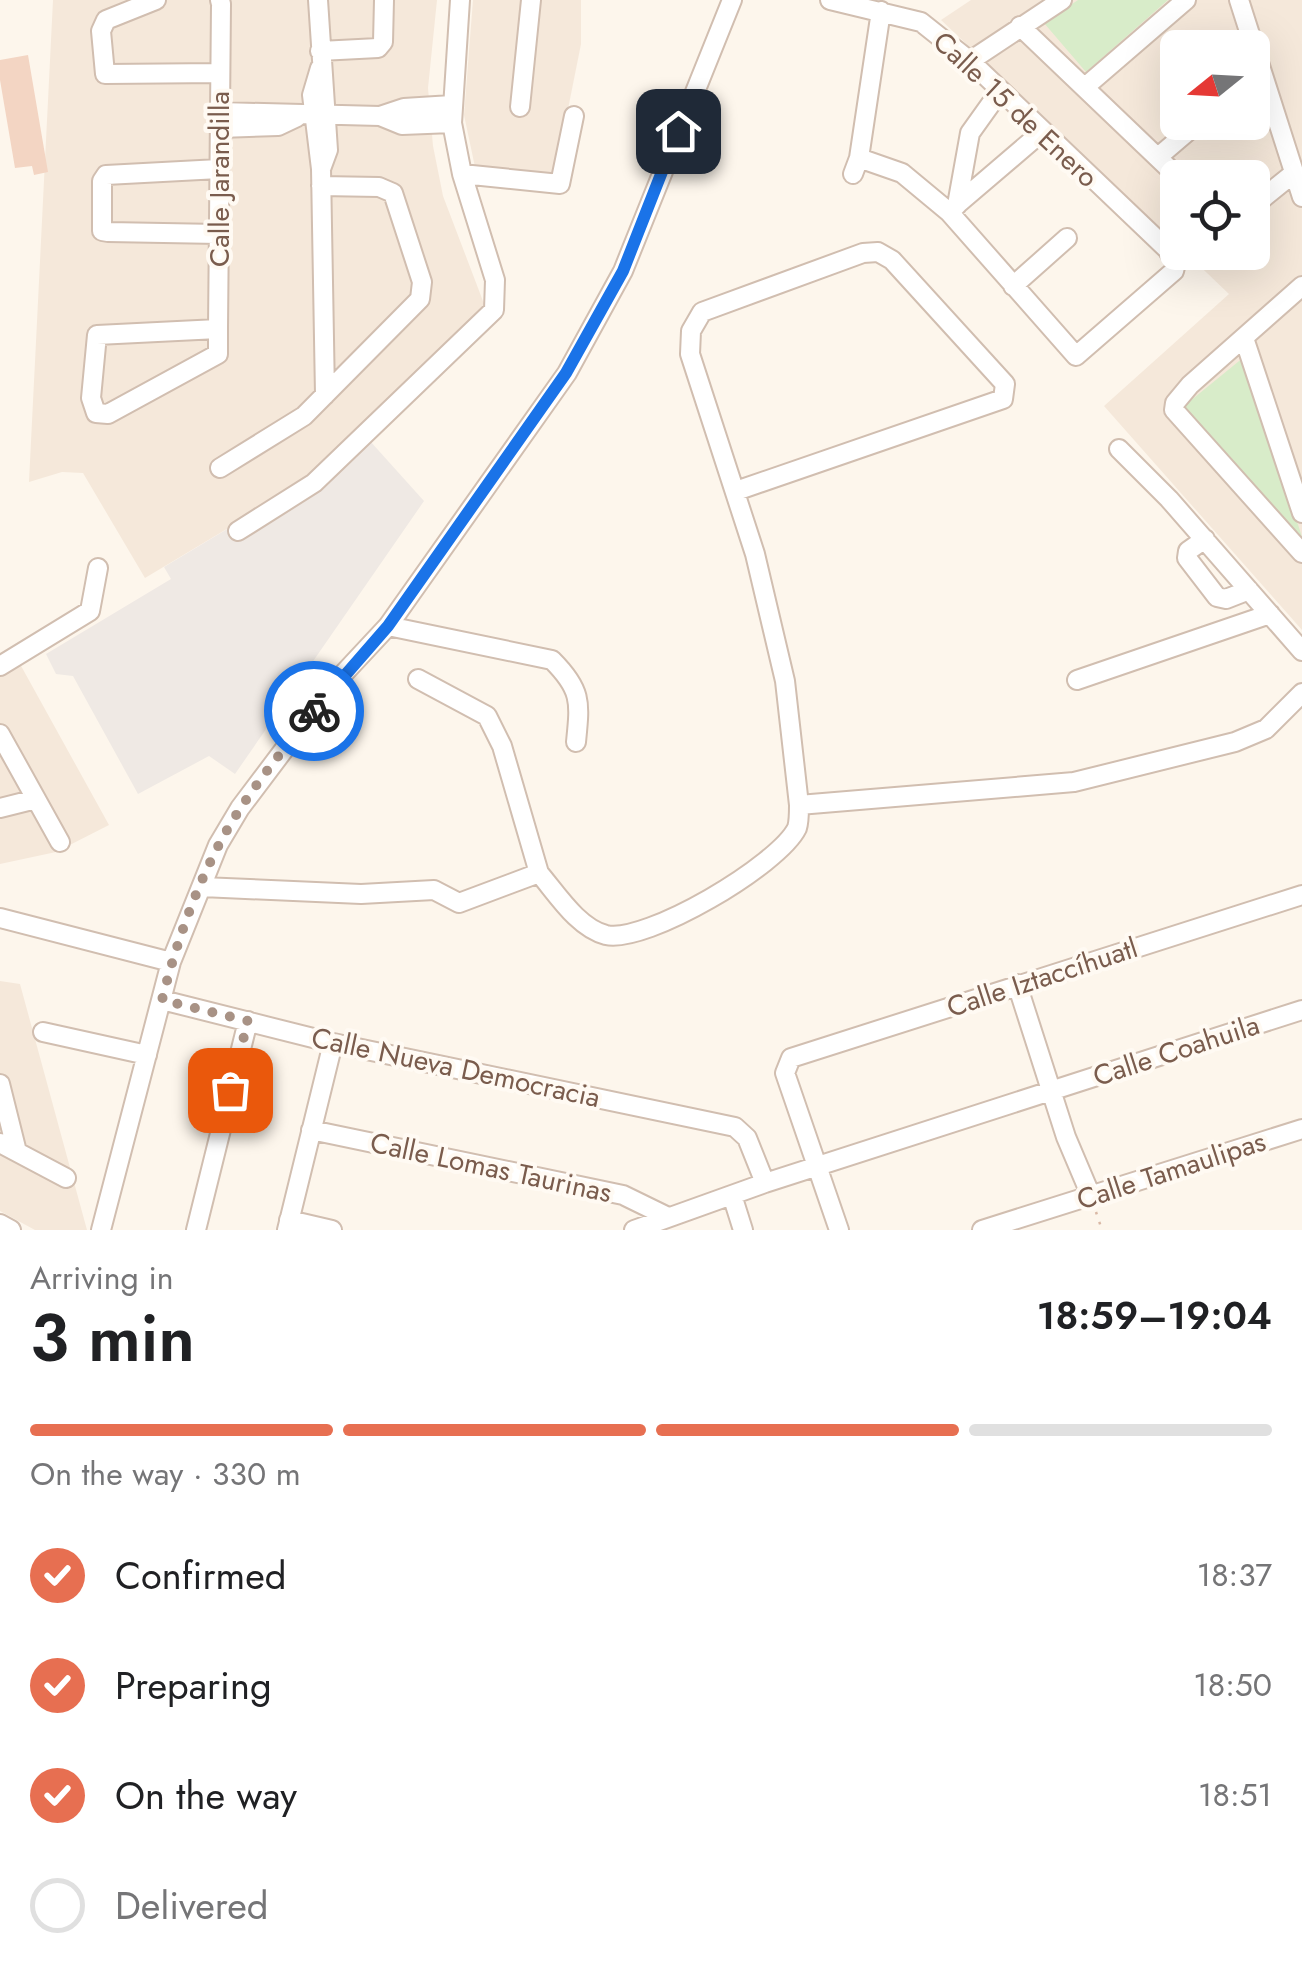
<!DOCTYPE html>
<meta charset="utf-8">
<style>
body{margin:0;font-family:Jost,sans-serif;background:#f2f2f2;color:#202124;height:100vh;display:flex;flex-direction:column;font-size:38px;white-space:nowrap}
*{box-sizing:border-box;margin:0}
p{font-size:32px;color:#757577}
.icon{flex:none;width:55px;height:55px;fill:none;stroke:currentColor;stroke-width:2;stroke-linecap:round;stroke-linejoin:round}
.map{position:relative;height:1230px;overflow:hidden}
.drawer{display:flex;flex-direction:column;background:#fff;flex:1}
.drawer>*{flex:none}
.needle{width:65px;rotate:252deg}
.fabs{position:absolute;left:1160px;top:30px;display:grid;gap:20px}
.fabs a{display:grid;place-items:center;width:110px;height:110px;border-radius:15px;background:#fff;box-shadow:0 10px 40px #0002;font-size:50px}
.pin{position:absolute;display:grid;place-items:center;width:85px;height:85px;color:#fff;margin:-42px;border-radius:20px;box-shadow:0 5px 15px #0006}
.courier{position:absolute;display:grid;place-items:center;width:100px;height:100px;margin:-50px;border:8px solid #1a73e8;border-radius:50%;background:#fff;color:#222;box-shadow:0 2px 12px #0007}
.head em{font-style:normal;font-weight:600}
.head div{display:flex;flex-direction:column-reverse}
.head{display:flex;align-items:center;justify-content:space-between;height:170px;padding:0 30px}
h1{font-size:65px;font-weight:600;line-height:75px}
.bar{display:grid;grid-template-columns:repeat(4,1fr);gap:15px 10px;align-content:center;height:120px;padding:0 30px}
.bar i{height:12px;border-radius:8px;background:#e0e0e0}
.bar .active{background:#e76f51}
.bar p{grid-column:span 4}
ol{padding:0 30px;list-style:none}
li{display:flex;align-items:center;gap:30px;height:110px}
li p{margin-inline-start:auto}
li .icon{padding:10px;border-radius:50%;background:#e76f51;color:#fff;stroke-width:4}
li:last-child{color:#757577}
li i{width:55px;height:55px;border:5px solid #e0e0e0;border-radius:50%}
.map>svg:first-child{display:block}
.residential{fill:#f5e8da;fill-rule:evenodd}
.industrial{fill:#efe9e4}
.green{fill:#d8ecc9}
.building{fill:#f3d5c3}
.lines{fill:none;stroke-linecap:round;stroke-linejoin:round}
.minor-casing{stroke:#d1beb0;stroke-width:22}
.path{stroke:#d9b8a5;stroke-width:2.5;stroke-dasharray:2.5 8;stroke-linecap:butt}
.minor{stroke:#fff;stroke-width:18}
.done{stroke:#a89285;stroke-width:10;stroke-dasharray:0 18}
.route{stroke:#1a73e8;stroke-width:12}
.labels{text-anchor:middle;stroke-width:8;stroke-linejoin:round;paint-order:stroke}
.street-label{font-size:28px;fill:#7a5c4d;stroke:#fffaf3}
</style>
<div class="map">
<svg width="1302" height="1230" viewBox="0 0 1302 1230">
<rect width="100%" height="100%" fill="#fdf6ec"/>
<path class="residential" d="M53,0h384l-9,88 5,58 10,50 43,113 -174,169 -167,100 -62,-105 -21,-1 -33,10z
M473,0h108v44l-27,135 -79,-12 -11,-52z
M971,0h331v630l-198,-224 125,-112 -43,-41 66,-1v-74h-74l-1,66 -236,-224zM1178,48h74v74h-74z
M20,664l89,161 -53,27 -56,12v-189z
M0,981l20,3 67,246h-52l-35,-19z"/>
<path class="industrial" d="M361,431l63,70 -189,273 -26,-18 -71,38 -65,-118 -17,-2 -10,-20 125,-75 -7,-12 148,-89z"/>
<path class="green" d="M1078,0h90l-82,72 -42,-49z
M1244,357l58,180v5l-118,-136z"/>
<path class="building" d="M28,55l20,117 -14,3 -2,-9 -17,2 -15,-88v-20z"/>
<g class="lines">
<defs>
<path id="minor" d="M156,0l-50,20 -5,11 4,43 115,-1
M318,0l10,150 -7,19
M830,0l91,22 49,39 197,188 9,14 -2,8 -98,85 -127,-144 -47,-39 -43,-15
M1239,0l63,197
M1020,26l159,152
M320,51l58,-3 5,-6 1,-42
M970,61l92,-61
M320,68l-8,27 9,74 4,226
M1085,87l101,-87
M520,107l11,-107
M220,112l160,4 24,-8 48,-3
M380,116l22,9 50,-2
M220,128l58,-2 19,-9
M1158,157l41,-35
M462,174l98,10 14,-68
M853,174l6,-16 22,-147
M957,205l13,-72 30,-42
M1252,207l42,-34
M953,208l89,-76
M219,234l-111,-2 -6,-1v-50l4,-6 113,-6
M1013,286l54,-48
M1302,286l-112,99 -15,18 -1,7 128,143
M218,329l-121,6 -6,63 5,15 12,1 110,-60v-25l3,-325 -1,-4
M1244,338l58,175
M1119,449l50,50 133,152
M220,468l84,-52 116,-117 2,-17 -29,-89 -14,-6 -58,-1
M736,491l267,-92 2,-15 -113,-124 -14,-8 -15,1 -161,59 -11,19 -1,23 65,200 30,127 14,124
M238,531l76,-48 180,-173 1,-30 -33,-106 -10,-51 8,-123
M1205,539l-17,12 -1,7 30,39 9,2 23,-9
M388,626l164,34c30,30 28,42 24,82
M0,666l90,-55 8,-43
M418,679l69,37 15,30 37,127
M1077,680l193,-66
M0,734l60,108
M0,808l36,-9
M202,887l159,7 73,-4 25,13 80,-30c18,21 39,55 67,62 40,9 173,-70 191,-107 2,-6 2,-17 2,-23l275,-23 161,-40 31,-13 36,-36
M0,918l171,44
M1017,984l49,153 25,59
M162,1000l171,43 402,84 12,11 18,45
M43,1032l104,23
M0,1084l17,68
M311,1130l312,65 43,21
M0,1143l66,35
M732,1195l11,35
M289,1220l43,10
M0,1224l11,6
M101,1230l70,-268 47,-117 22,-37 92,-122 56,-60 179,-253 56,-102 109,-271
M196,1230l52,-209
M287,1230l46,-187
M634,1230l131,-47 537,-173
M839,1230l-54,-157 6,-15 511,-163
M982,1230l320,-101"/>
</defs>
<use href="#minor" class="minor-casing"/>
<path class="path" d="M1096,1212l6,18"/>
<use href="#minor" class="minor"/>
</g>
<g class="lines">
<path class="done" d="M230,1090l18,-69 -86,-21c16,-64 41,-135 78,-191 22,-34 49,-66 74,-98"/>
<path class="route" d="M314,711l74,-85 178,-253 57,-102 55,-140"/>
</g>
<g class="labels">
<g class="street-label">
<text transform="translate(1016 109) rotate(43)" y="10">Calle 15 de Enero</text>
<text transform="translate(219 179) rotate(-90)" y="10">Calle Jarandilla</text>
<text transform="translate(1042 977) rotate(-18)" y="10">Calle Iztaccíhuatl</text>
<text transform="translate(1176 1050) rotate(-18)" y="10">Calle Coahuila</text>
<text transform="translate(456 1067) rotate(12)" y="10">Calle Nueva Democracia</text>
<text transform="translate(491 1167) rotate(12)" y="10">Calle Lomas Taurinas</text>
<text transform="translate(1171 1170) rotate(-18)" y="10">Calle Tamaulipas</text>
</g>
</g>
</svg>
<div class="fabs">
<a><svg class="needle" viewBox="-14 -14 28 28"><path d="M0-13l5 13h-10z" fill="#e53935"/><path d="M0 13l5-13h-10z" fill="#757577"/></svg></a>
<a><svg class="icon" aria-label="locate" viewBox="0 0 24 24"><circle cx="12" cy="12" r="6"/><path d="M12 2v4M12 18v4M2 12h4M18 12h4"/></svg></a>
</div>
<div class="pin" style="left:230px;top:1090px;background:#ea580c"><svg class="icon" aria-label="bag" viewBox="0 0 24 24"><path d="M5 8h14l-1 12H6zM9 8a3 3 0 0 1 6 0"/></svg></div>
<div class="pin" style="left:678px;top:131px;background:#1f2937"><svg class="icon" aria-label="home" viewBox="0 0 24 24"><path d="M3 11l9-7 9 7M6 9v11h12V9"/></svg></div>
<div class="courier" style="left:314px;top:711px"><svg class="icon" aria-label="bike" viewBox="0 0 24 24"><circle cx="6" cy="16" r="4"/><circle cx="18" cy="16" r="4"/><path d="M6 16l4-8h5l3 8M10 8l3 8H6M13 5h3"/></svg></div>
</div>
<section class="drawer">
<div class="head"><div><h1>3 min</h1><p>Arriving in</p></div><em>18:59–19:04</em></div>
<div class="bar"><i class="active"></i><i class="active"></i><i class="active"></i><i></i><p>On the way · 330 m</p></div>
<ol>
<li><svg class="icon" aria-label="check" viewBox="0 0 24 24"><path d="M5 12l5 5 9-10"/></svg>Confirmed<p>18:37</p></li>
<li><svg class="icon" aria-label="check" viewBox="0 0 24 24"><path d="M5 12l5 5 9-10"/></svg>Preparing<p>18:50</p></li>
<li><svg class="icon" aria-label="check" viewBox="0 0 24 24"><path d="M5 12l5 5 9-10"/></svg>On the way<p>18:51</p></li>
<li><i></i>Delivered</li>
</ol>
</section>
